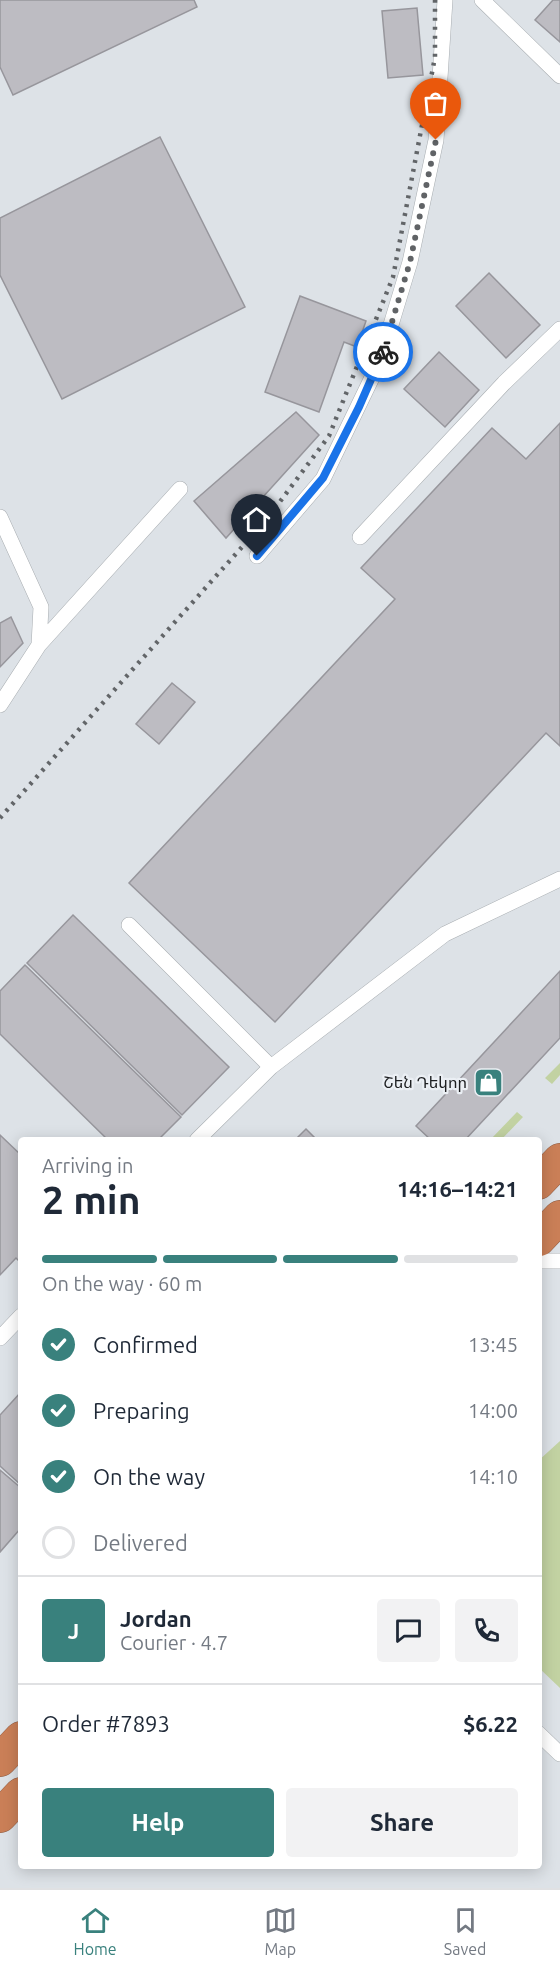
<!DOCTYPE html>
<meta charset="utf-8">
<style>
body{margin:0;font-family:Ubuntu,"Noto Sans Armenian",sans-serif;background:#f2f2f3;color:#1f2937;height:100vh;display:flex;flex-direction:column;font-size:22px;white-space:nowrap}
*{box-sizing:border-box;margin:0}
p{font-size:20px;color:#747a83}
.icon{flex:none;width:33px;height:33px;fill:none;stroke:currentColor;stroke-width:2;stroke-linecap:round;stroke-linejoin:round}
.map{position:relative;flex:1;overflow:hidden}
.side{position:absolute;left:18px;top:1137px;width:524px;height:732px;display:flex;flex-direction:column;background:#fff;border-radius:6px;box-shadow:0 3px 15px #0003}
.side>*{flex:none}
.pin{position:absolute;display:grid;place-items:center;width:51px;height:51px;color:#fff;margin:-62px -26px;border-radius:50% 50% 50% 0;rotate:-45deg;box-shadow:0 0 6px #0007}
.pin .icon{rotate:45deg}
.courier{position:absolute;display:grid;place-items:center;width:60px;height:60px;margin:-30px;border:4px solid #1a73e8;border-radius:50%;background:#fff;color:#222;box-shadow:0 2px 8px #0007}
.summary em{font-style:normal;font-weight:700}
.summary div{display:flex;flex-direction:column-reverse}
.summary{display:flex;align-items:center;justify-content:space-between;height:102px;padding:0 24px}
h1{font-size:39px;font-weight:700;line-height:45px}
.bar{display:grid;grid-template-columns:repeat(4,1fr);gap:9px 6px;align-content:center;height:72px;padding:0 24px}
.bar i{height:8px;border-radius:4px;background:#e0e1e3}
.bar .selected{background:#39817d}
.bar p{grid-column:span 4}
.line{display:flex;align-items:center;gap:15px;padding:0 24px;border-top:2px solid #e0e1e3}
.line div{flex:1}
.round{display:grid;place-items:center;flex:none;width:63px;height:63px;border-radius:6px;background:#f2f2f3}
ol{padding:0 24px;list-style:none}
li{display:flex;align-items:center;gap:18px;height:66px}
li p{margin-inline-start:auto}
li .icon{padding:6px;border-radius:50%;background:#39817d;color:#fff;stroke-width:4}
li:last-child{color:#747a83}
li i{width:33px;height:33px;border:3px solid #e0e1e3;border-radius:50%}
.button{display:flex;gap:12px;margin-top:auto;padding:12px 24px}
.button a{flex:1;height:69px;border-radius:6px;background:#39817d;color:#fff;font-size:24px;font-weight:700;line-height:69px;text-align:center}
.button a+a{background:#f2f2f3;color:#1f2937}
.dock{display:flex;justify-content:space-around;align-items:center;height:84px;border-top:2px solid #e0e1e3;background:#fff;font-size:16px;color:#747a83}
.dock a{display:grid;justify-items:center;gap:3px}
.dock .selected{color:#39817d}
.map>svg:first-child{display:block}
.green{fill:#c2d2a2}
.building{fill:#bdbcc2;stroke:#97969c;stroke-width:1.5}
.lines{fill:none;stroke-linecap:round;stroke-linejoin:round}
.lane-casing{stroke:#a8adb1;stroke-width:16}
.highway-casing{stroke:#8d5d44;stroke-width:34}
.lane{stroke:#fff;stroke-width:15}
.highway{stroke:#ca7f57;stroke-width:33}
.rail{stroke:#626568;stroke-width:4.5;stroke-dasharray:3 6;stroke-linecap:butt}
.done{stroke:#606366;stroke-width:6;stroke-dasharray:0 10.8}
.route{stroke:#1a73e8;stroke-width:8}
.labels{text-anchor:middle;stroke-width:4.5;stroke-linejoin:round;paint-order:stroke}
.poi-label{font-size:16px;fill:#1d1f21;stroke:#ebeff4;text-anchor:end}
</style>
<div class="map">
<svg width="560" height="1888" viewBox="0 0 560 1888">
<rect width="100%" height="100%" fill="#dde2e7"/>
<path class="green" d="M560,1063v12l-8,9 -7,-6z
M517,1112l6,5 -22,23h-11z
M560,1441v247l-21,-20 -1,-207z"/>
<path class="building" d="M0,0h194l3,7 -184,88 -13,-28z
M553,0h7v42l-25,-22z
M417,8l6,67 -35,3 -6,-67z
M160,137l85,170 -183,92 -62,-124v-57z
M489,273l51,52 -34,33 -50,-52z
M300,296l66,25 -9,26 -13,-5 -25,70 -54,-20z
M439,352l40,38 -34,37 -41,-38z
M296,412l23,23 -93,103 -32,-37z
M560,423v323l-14,-13 -271,289 -146,-139 266,-284 -34,-31 131,-140 34,31z
M11,617l12,26 -23,24v-44z
M172,683l23,19 -36,42 -23,-20z
M73,915l156,152 -47,48 -155,-152z
M25,965l156,152 -23,23h-50l-108,-106v-43z
M560,971v67l-95,102h-34l-15,-14z
M306,1129l11,11h-22z
M0,1135l21,20v108l-5,-5 -16,17z
M21,1392v93l-21,-19v-51z
M0,1470l21,18v40l-21,24z"/>
<g class="lines">
<defs>
<path id="lane" d="M482,0l78,76
M0,517l41,90 -2,38 -39,60
M360,537l144,-154 56,-54
M257,556l66,-77 57,-118 30,-99 26,-122 9,-140
M39,645l141,-156
M129,925l142,142
M197,1140l74,-73 174,-133 115,-55
M538,1261h22
M0,1338l21,-22
M538,1733l22,21"/>
<path id="highway" d="M538,1183l22,-23
M538,1240l22,-23
M0,1760l21,-22
M0,1816l21,-22"/>
</defs>
<use href="#lane" class="lane-casing"/>
<use href="#highway" class="highway-casing"/>
<use href="#lane" class="lane"/>
<use href="#highway" class="highway"/>
<path class="rail" d="M0,818l267,-299 62,-83 64,-159 42,-220v-57"/>
</g>
<g class="lines">
<path class="done" d="M383,352l27,-90 26,-122"/>
<path class="route" d="M257,556l66,-78 36,-71 24,-55"/>
</g>
<defs>
<symbol id="shop-square" viewBox="-11 -11 22 22"><rect x="-9" y="-9" width="18" height="18" rx="4" fill="#39817d" stroke="#ebeff4"/><path d="M-5-2.5h2.3a2.7 3.5 0 0 1 5.4 0H5L5.5 6h-11ZM-1.5-2.5h3a1.5 2.3 0 0 0-3 0Z" fill="#fff"/></symbol>
</defs>
<g fill-rule="evenodd">
<use href="#shop-square" x="472" y="1066" width="33" height="33"/>
</g>
<g class="labels">
<g class="poi-label">
<text x="467" y="1088">Շեն Դեկոր</text>
</g>
</g>
</svg>
<div class="pin" style="left:436px;top:140px;background:#ea580c"><svg class="icon" aria-label="bag" viewBox="0 0 24 24"><path d="M5 8h14l-1 12H6zM9 8a3 3 0 0 1 6 0"/></svg></div>
<div class="pin" style="left:257px;top:556px;background:#1f2937"><svg class="icon" aria-label="home" viewBox="0 0 24 24"><path d="M3 11l9-7 9 7M6 9v11h12V9"/></svg></div>
<div class="courier" style="left:383px;top:352px"><svg class="icon" aria-label="bike" viewBox="0 0 24 24"><circle cx="6" cy="16" r="4"/><circle cx="18" cy="16" r="4"/><path d="M6 16l4-8h5l3 8M10 8l3 8H6M13 5h3"/></svg></div>
<section class="side">
<div class="summary"><div><h1>2 min</h1><p>Arriving in</p></div><em>14:16–14:21</em></div>
<div class="bar"><i class="selected"></i><i class="selected"></i><i class="selected"></i><i></i><p>On the way · 60 m</p></div>
<ol>
<li><svg class="icon" aria-label="check" viewBox="0 0 24 24"><path d="M5 12l5 5 9-10"/></svg>Confirmed<p>13:45</p></li>
<li><svg class="icon" aria-label="check" viewBox="0 0 24 24"><path d="M5 12l5 5 9-10"/></svg>Preparing<p>14:00</p></li>
<li><svg class="icon" aria-label="check" viewBox="0 0 24 24"><path d="M5 12l5 5 9-10"/></svg>On the way<p>14:10</p></li>
<li><i></i>Delivered</li>
</ol>
<div class="line" style="height:108px"><b class="round" style="background:#39817d;color:#fff">J</b><div><b>Jordan</b><p>Courier · 4.7</p></div><a class="round"><svg class="icon" aria-label="chat" viewBox="0 0 24 24"><path d="M4 5h16v11H9l-5 4z"/></svg></a><a class="round"><svg class="icon" aria-label="phone" viewBox="0 0 24 24"><path d="M5 4h4l2 5-3 2q2 4 5 5l2-3 5 2v4C11 20 4 13 5 4z"/></svg></a></div>
<div class="line" style="height:78px"><div>Order #7893</div><b>$6.22</b></div>
<div class="button"><a>Help</a><a>Share</a></div>
</section>
</div>
<nav class="dock">
<a class="selected"><svg class="icon" aria-label="home" viewBox="0 0 24 24"><path d="M3 11l9-7 9 7M6 9v11h12V9"/></svg>Home</a>
<a><svg class="icon" aria-label="map" viewBox="0 0 24 24"><path d="M3 6l6-2 6 2 6-2v14l-6 2-6-2-6 2zM9 4v14M15 6v14"/></svg>Map</a>
<a><svg class="icon" aria-label="saved" viewBox="0 0 24 24"><path d="M7 4h10v16l-5-4-5 4z"/></svg>Saved</a>
</nav>
